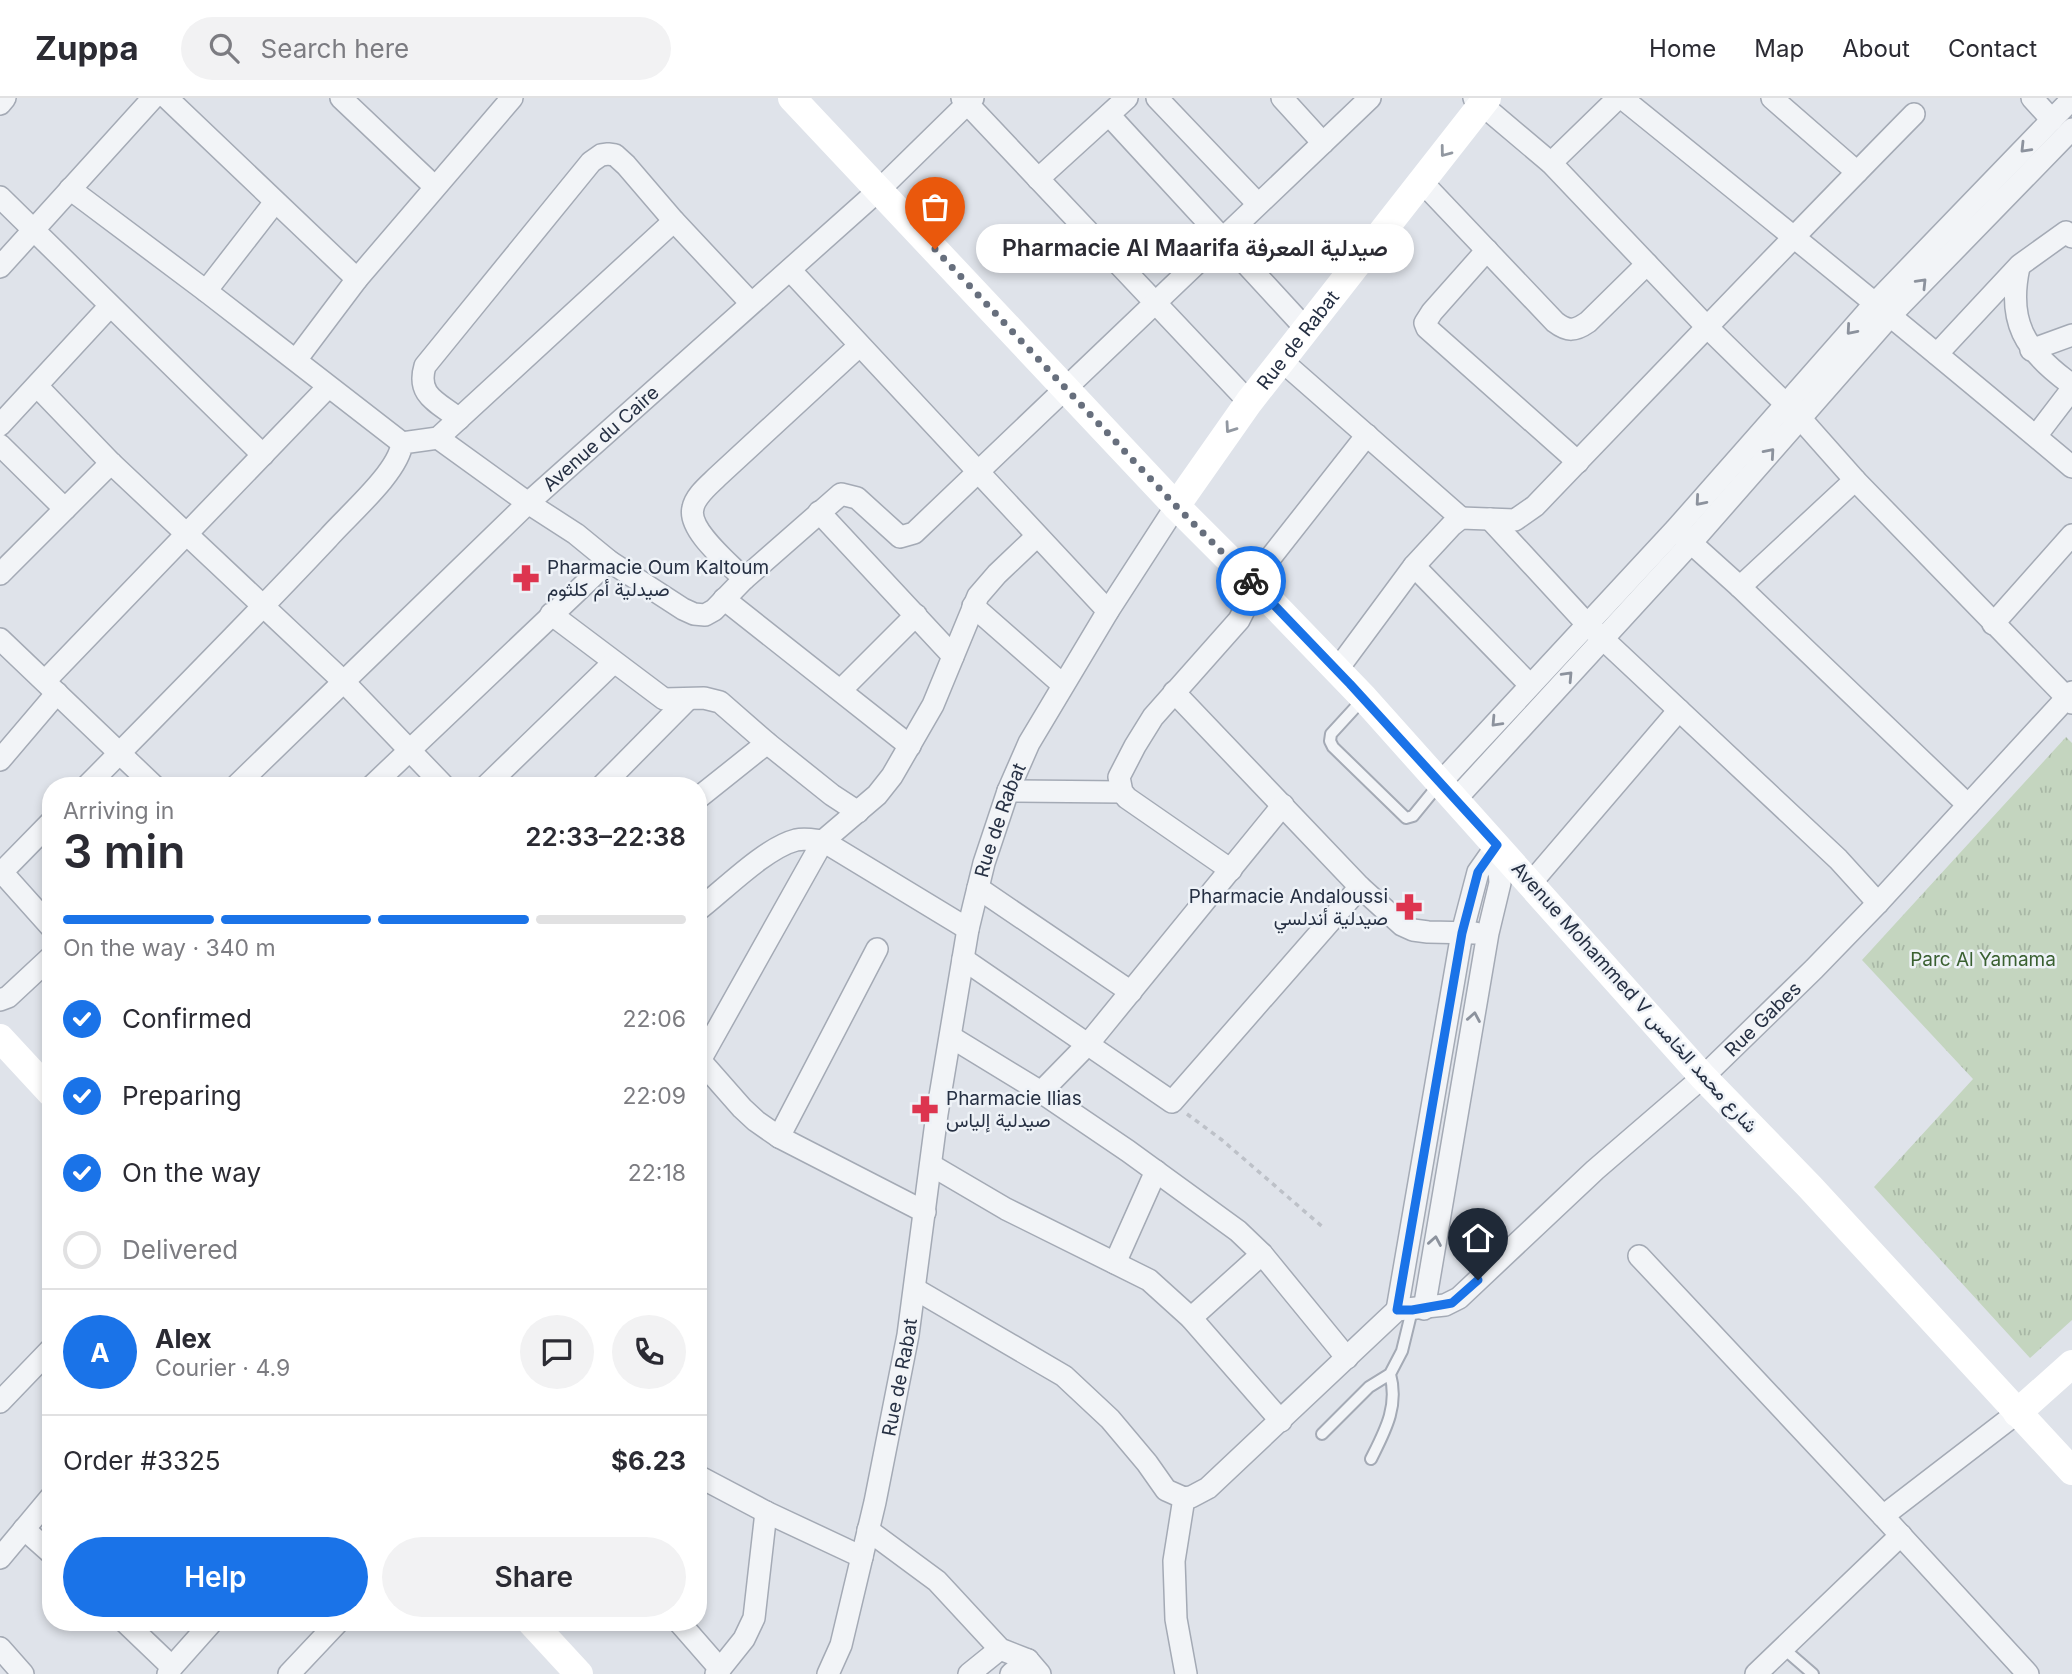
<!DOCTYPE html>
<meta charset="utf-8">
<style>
body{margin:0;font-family:Inter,Vazirmatn,sans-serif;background:#f2f2f3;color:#2b2b33;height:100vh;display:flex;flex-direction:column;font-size:26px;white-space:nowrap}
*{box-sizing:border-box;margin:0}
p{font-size:23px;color:#7c7c81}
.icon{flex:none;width:38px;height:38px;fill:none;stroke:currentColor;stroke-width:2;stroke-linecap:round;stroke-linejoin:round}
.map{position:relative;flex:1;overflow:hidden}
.details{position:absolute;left:42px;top:679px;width:665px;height:854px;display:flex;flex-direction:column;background:#fff;border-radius:28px;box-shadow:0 4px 10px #0003}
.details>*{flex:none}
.pin{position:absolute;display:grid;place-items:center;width:60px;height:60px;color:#fff;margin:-72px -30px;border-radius:50% 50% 50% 0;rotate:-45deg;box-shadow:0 0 7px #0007}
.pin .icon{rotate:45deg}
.courier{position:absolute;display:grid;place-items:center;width:70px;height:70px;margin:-35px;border:5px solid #1a73e8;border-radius:50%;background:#fff;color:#222;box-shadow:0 2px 9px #0007}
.bubble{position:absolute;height:49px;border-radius:24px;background:#fff;box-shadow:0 4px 10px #0003;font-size:23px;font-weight:600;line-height:49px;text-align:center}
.headline em{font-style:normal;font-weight:600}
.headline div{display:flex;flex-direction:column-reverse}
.headline{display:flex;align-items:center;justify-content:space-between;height:119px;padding:0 21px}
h1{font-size:46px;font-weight:600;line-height:52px}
.bar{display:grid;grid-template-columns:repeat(4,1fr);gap:10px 7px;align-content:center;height:84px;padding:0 21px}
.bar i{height:9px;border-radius:5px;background:#e1e1e2}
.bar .current{background:#1a73e8}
.bar p{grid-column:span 4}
.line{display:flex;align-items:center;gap:18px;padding:0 21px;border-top:2px solid #e1e1e2}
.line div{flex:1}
.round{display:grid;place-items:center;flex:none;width:74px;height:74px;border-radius:37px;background:#f2f2f3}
ol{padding:0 21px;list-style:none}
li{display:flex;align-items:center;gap:21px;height:77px}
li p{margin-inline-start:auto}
li .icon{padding:7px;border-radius:50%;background:#1a73e8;color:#fff;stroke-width:4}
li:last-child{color:#7c7c81}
li i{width:38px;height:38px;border:4px solid #e1e1e2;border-radius:50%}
.button{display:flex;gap:14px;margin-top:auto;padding:14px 21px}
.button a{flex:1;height:80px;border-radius:42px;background:#1a73e8;color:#fff;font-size:28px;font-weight:600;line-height:80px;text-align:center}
.button a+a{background:#f2f2f3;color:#2b2b33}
header{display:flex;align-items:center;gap:42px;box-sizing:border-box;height:98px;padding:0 35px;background:#fff;border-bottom:2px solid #e1e1e2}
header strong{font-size:33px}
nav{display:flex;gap:38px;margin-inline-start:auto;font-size:24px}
.search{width:490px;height:63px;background:#f2f2f3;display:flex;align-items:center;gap:18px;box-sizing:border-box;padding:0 24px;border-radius:38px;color:#7c7c81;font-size:26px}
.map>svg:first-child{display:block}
.park{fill:url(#park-tufts)}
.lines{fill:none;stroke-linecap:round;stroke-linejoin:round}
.lane-casing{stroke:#a4aab5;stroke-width:14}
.street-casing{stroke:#a4aab5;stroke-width:24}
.path{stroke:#bdc1c8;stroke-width:3.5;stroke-dasharray:5 5;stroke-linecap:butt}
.lane{stroke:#f2f4f7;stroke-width:10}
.street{stroke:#f2f4f7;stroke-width:21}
.secondary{stroke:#fff;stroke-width:28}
.oneway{stroke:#8c929d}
.oneway2{stroke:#9298a1}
.done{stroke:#676f7d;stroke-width:7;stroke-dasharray:0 12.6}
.route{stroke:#1a73e8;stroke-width:9}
.labels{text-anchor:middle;stroke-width:5;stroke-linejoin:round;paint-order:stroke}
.street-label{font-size:19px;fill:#263043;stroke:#eef2f7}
.poi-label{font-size:19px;fill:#263043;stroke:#eef2f7;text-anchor:start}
.park-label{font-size:19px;fill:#3a6031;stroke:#eef2f7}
</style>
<header>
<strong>Zuppa</strong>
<div class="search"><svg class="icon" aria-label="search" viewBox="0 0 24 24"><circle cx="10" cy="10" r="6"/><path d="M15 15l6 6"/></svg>Search here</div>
<nav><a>Home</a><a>Map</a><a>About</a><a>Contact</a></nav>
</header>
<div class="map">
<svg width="2072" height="1576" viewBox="0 0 2072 1576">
<defs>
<pattern id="park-tufts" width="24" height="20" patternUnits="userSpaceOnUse" patternTransform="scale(1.75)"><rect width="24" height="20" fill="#c4d5bf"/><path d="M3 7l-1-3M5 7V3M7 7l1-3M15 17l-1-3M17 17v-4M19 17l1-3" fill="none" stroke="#a8b7a5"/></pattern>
</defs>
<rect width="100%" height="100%" fill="#dfe3ea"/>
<path class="park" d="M2066,639l6,6v577l-42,38 -156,-171 99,-108 -111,-119z"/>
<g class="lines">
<defs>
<path id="lane" d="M1364,600l-33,36 -1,7 3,6 73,71 7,-2 27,-33
M1322,1336l47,-47 21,-13 12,-23 10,-41
M1371,1361c14,-28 28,-53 19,-85
M1783,1550l30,26"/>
<g id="street">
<path d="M167,0l190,181"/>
<path d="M341,0l94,89"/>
<path d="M962,0l287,304"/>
<path d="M1157,0l101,106"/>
<path d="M1282,0l41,45"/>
<path d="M1474,0l77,65 155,163 94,92 55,62 217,223"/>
<path d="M1622,0c151,122 302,244 450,369"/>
<path d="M1772,0l85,74"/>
<path d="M2032,0l20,22"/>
<path d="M0,6l5,-6"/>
<path d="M1109,17l198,215"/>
<path d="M1551,65l67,-65"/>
<path d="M1038,81l89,-81"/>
<path d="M1422,84l133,140c13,10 20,9 33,0l59,-58"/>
<path d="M70,91l136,102 196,152"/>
<path d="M0,99l263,258"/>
<path d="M1487,152l-55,62 -7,11 2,5 151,134"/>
<path d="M0,169l153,-169"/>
<path d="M2019,169c-12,55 6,83 49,115l4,6"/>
<path d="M790,172l318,341"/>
<path d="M206,193l69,-89"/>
<path d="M2031,252l41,-15"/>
<path d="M1937,256l83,-89 46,-33 6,5"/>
<path d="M296,262l61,-81 155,-181"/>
<path d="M1282,263l179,157"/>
<path d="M37,288l74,77 233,219 100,104"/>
<path d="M459,321c-21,-17 -43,-23 -34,-53l166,-204 10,-7 7,-1 7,1 11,10 48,56 76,81"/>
<path d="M0,327l110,-119"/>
<path d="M2036,338l36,-47"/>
<path d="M438,340l90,65 48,31 33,27 74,48 11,5 11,1 9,-5 30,-31 97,-85 16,4 43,39 14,-4 456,-435"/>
<path d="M0,347l65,64"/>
<path d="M819,414l134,144"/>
<path d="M1490,421l97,105 251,235 40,44"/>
<path d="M1680,435l60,54 228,218"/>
<path d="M1414,468l116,119"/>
<path d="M0,476l111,-111"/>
<path d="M744,481c-14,-15 -57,-49 -51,-71 2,-12 16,-23 24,-31l142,-131"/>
<path d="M1740,489l115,-107"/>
<path d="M724,501l186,147"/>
<path d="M973,508l90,79"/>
<path d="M551,516l113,85 40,-1 16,4 47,41 65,52 26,17"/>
<path d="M1993,526l79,-89"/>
<path d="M0,541l154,147"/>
<path d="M1337,572l77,-104 37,-40 10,-8 54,2 20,-14c126,-131 251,-262 379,-392"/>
<path d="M45,583l283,-294"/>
<path d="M841,592l75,-75"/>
<path d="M1174,594l186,195 42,38 11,5 15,2 47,1"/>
<path d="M0,662l57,-67"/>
<path d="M1441,684l234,-252 201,-228 196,-203"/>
<path d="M87,688c81,-82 162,-164 241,-248 20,-23 71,-66 74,-95l36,-5 236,-217"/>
<path id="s1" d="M236,688l292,-283 351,-313 94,-92"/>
<path d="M372,688l237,-225"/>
<path d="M486,688l127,-123"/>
<path d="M602,688l85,-86"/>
<path d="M1008,693l114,1"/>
<path d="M698,700l69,-55"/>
<path d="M1456,701l235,-256 200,-228 181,-186"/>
<path d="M0,772l51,57"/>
<path d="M1231,772l-104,-72 -5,-6 -3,-15 16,-31 18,-29 86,-97 32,-63 96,-122"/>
<path d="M2,774l49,-50"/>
<path d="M1531,785l148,-173"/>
<path d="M978,790l153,104"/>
<path d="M698,812c26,-20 67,-62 98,-70 9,-2 18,0 27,1l54,-46 15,-19 41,-71 45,-109 19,-22 40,-38"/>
<path d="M963,861l209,143 188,-215"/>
<path d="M0,902l8,-3 43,-40"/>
<path d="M951,939l90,55 87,59 110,80 24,23 85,104"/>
<path d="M698,960l44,50 14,13 23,16 146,75"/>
<path d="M698,966l125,-223 145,88"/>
<path d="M1041,994l47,-48 195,-239"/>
<path d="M779,1039l98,-188"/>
<path d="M931,1067l75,44 143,71 42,38 90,103"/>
<path d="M1639,1158l244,260 145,158"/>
<path d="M1115,1165l41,-92"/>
<path id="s2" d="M915,1191l149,87 46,43 37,44 19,27 18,8 7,-1 17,-9 189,-178 48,-5 14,-7 136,-128 108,-93 111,-108 64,-66 194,-211"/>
<path d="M1424,1211l64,-376 12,-50 -3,-38"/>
<path d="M1397,1212l65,-377 16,-61 19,-27"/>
<path d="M1191,1220l71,-64"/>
<path d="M0,1304l51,-53"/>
<path d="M698,1378l68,36 96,45"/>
<path d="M1184,1400l-10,63 2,58 10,55"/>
<path d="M1883,1418l134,-103"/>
<path d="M24,1431l27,24"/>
<path d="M868,1432l69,51 63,68 28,11 12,14"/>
<path d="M0,1460l51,-61"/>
<path d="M125,1524l47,45"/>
<path d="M679,1524l41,47"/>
<path d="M0,1550l23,26"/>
<path d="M168,1576l4,-7 40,-45"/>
<path d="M289,1576l49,-52"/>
<path d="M716,1576l28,-35 10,-21 12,-106"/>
<path id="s3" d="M828,1576l13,-29 34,-143 33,-167 29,-221 31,-185 16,-66 24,-72 21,-48 79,-132 68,-105"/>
<path d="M969,1576l31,-25"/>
<path d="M1011,1576l17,-14"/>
<path d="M1756,1576l145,-139"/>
</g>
</defs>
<use href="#lane" class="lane-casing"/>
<use href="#street" class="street-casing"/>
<path class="path" d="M1187,1016l35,26 103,89"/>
<use href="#lane" class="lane"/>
<use href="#street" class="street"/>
<g class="secondary">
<path d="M792,0l384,408 79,79 109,113 339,379 107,110 262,284"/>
<path id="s4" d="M1176,408l73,-104 238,-304"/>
<path d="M0,940l51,55"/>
<path d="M2017,1315l55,-49"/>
<path d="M531,1524l48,52"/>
</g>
</g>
<defs><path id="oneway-chevron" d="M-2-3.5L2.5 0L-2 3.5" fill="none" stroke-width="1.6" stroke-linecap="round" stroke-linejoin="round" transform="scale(1.75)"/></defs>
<g class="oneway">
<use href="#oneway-chevron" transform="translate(2025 50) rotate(134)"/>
<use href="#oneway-chevron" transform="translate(1922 185) rotate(-46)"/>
<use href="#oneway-chevron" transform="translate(1851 232) rotate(131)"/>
<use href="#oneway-chevron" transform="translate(1770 355) rotate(-49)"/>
<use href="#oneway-chevron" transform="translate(1700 403) rotate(131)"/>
<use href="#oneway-chevron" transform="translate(1568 578) rotate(-47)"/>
<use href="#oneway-chevron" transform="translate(1496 624) rotate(133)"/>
<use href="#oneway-chevron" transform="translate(1474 919) rotate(-80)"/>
<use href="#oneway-chevron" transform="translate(1435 1143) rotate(-80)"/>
</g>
<g class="oneway2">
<use href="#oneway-chevron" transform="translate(1445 54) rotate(127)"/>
<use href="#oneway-chevron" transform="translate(1230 330) rotate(125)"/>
</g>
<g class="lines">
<path class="done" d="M935,151l241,257 75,75"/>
<path class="route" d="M1251,483l99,103 147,161 -19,27 -16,61 -65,377h15l40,-7 26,-23"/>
</g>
<defs>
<symbol id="pharmacy-bare" viewBox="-9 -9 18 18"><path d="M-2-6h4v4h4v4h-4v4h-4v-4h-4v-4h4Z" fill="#dd354f" stroke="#eef2f7" stroke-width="2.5" paint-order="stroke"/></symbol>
</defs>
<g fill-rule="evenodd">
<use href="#pharmacy-bare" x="507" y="461" width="38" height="38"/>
<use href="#pharmacy-bare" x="1390" y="790" width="38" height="38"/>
<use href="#pharmacy-bare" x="906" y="992" width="38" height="38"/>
</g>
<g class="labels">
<g class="street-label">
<text dy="7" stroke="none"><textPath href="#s4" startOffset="206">Rue de Rabat</textPath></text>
<text dy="7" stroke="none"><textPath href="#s1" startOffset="504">Avenue du Caire</textPath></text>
<text dy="7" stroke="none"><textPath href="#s3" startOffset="873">Rue de Rabat</textPath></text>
<text transform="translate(1635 899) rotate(48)" y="7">Avenue Mohammed V شارع محمد الخامس</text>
<text dy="7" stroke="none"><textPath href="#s2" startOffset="1108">Rue Gabes</textPath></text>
<text dy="7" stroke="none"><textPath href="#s3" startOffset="306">Rue de Rabat</textPath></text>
</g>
<g class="poi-label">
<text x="547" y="476">Pharmacie Oum Kaltoum<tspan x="547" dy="22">صيدلية أم كلثوم</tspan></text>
<text x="1388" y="805" text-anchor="end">Pharmacie Andaloussi<tspan x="1388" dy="22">صيدلية أندلسي</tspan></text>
<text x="946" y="1007">Pharmacie Ilias<tspan x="946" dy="22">صيدلية إلياس</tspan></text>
</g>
<g class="park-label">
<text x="1983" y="868">Parc Al Yamama</text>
</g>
</g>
</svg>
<div class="pin" style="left:935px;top:151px;background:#ea580c"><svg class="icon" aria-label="bag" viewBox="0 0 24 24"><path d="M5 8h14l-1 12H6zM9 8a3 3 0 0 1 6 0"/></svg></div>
<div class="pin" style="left:1478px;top:1182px;background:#1f2937"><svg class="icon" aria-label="home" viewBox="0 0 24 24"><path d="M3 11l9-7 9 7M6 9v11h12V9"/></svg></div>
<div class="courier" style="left:1251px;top:483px"><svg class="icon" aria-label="bike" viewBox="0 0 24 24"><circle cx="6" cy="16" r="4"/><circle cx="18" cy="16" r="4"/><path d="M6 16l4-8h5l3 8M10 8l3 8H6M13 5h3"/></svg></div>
<div class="bubble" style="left:976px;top:126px;width:438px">Pharmacie Al Maarifa صيدلية المعرفة</div>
<section class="details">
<div class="headline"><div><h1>3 min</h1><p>Arriving in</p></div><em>22:33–22:38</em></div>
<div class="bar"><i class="current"></i><i class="current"></i><i class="current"></i><i></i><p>On the way · 340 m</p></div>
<ol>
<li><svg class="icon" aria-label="check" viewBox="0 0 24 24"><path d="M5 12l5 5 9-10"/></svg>Confirmed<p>22:06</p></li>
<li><svg class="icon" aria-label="check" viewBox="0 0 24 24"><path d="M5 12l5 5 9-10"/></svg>Preparing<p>22:09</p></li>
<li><svg class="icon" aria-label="check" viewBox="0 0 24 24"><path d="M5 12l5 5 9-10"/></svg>On the way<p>22:18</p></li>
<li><i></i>Delivered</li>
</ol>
<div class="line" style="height:126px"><b class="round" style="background:#1a73e8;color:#fff">A</b><div><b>Alex</b><p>Courier · 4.9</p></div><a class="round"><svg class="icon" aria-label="chat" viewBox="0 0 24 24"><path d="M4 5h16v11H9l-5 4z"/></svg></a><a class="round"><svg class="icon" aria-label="phone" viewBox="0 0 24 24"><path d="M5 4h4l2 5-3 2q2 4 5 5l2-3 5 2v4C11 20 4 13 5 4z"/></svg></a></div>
<div class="line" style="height:91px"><div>Order #3325</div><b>$6.23</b></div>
<div class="button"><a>Help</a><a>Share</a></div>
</section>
</div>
